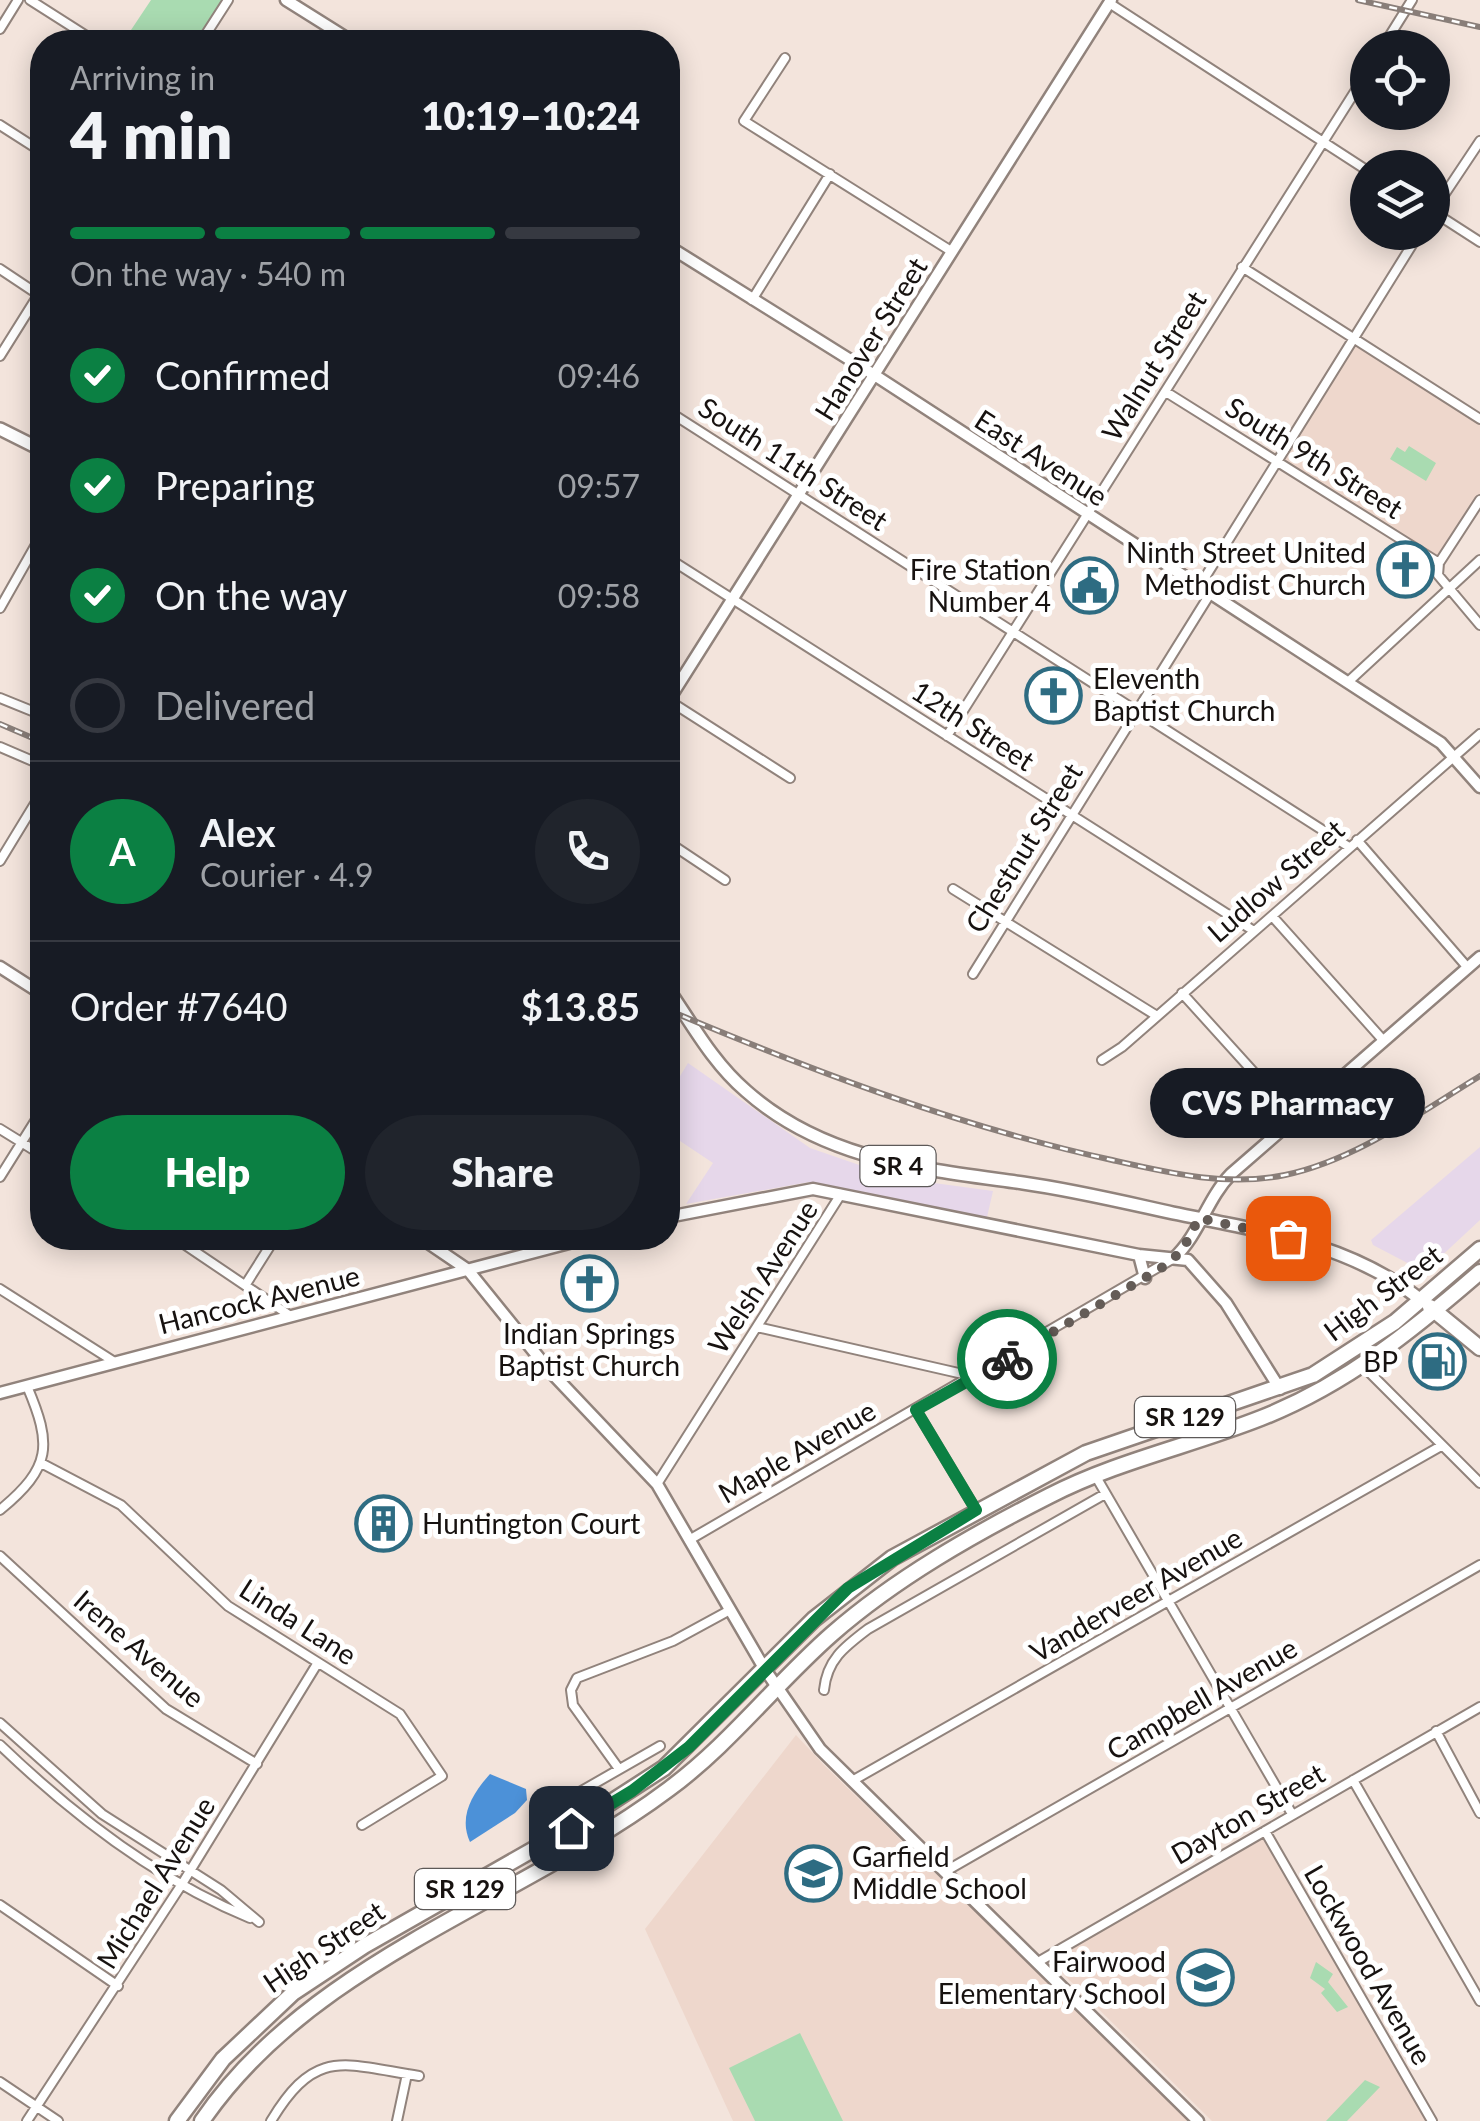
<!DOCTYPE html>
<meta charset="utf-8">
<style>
body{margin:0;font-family:Lato,sans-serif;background:#20242c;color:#f1f3f6;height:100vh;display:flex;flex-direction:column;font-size:38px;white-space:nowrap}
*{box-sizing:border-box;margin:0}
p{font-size:32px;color:#9ea1a6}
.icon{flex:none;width:55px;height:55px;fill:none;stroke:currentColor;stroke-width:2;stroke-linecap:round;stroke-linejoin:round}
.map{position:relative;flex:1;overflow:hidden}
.panel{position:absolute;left:30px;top:30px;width:650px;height:1220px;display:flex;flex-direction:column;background:#171b24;border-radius:40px;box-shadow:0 5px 25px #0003}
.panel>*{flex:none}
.controls{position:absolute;left:1350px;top:30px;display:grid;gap:20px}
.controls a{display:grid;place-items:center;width:100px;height:100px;border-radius:50%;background:#171b24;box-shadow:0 5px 25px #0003;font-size:50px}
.pin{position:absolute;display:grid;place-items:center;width:85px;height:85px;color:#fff;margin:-42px;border-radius:20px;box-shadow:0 5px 15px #0006}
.courier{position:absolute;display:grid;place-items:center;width:100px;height:100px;margin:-50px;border:8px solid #0b8043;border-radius:50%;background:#fff;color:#222;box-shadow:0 2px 12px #0007}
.bubble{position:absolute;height:70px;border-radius:35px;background:#171b24;box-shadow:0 5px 25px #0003;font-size:32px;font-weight:800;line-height:70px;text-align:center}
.summary em{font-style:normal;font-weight:800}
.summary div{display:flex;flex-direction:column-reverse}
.summary{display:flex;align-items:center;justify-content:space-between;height:170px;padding:0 40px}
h1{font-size:65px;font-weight:800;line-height:75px}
.bar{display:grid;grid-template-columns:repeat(4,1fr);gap:15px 10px;align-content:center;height:120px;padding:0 40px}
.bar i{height:12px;border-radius:8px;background:#363941}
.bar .active{background:#0b8043}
.bar p{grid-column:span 4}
.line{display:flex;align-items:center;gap:25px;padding:0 40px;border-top:2px solid #363941}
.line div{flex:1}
.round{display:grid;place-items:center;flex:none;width:105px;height:105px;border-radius:52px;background:#20242c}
ol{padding:0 40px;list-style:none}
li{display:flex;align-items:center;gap:30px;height:110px}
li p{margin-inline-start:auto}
li .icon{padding:10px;border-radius:50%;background:#0b8043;color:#fff;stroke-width:4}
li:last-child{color:#9ea1a6}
li i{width:55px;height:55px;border:5px solid #363941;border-radius:50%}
.button{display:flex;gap:20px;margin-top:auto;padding:20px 40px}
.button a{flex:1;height:115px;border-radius:60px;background:#0b8043;color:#fff;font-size:40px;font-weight:800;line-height:115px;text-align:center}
.button a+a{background:#20242c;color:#f1f3f6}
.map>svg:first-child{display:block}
.commercial{fill:#e6d7ea}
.built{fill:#eed7cc}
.green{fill:#a9dbb1}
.water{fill:#4c91d8}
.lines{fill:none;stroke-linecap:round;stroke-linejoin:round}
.street-casing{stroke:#91837c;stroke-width:12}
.secondary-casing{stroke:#91837c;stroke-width:15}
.primary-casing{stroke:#91837c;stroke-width:16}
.highway-casing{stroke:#91837c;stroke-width:19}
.street{stroke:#fff;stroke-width:8}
.secondary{stroke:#fff;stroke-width:10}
.primary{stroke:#fff;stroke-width:11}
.highway{stroke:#fff;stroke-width:14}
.rail-casing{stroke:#897e79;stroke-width:6}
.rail{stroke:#fff;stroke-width:2.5;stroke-dasharray:8;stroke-linecap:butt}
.done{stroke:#645c57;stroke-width:10;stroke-dasharray:0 18}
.route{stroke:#0b8043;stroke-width:12}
.labels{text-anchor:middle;stroke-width:10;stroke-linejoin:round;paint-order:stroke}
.shield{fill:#fff;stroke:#5d5958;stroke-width:2.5}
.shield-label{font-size:25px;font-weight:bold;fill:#171210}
.street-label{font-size:28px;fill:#171210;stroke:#fff}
.poi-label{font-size:28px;fill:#171210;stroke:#fff;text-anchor:end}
</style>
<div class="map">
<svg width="1480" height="2121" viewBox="0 0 1480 2121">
<rect width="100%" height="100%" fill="#f3e4dc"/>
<path class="commercial" d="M688,1063l122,85 87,30 96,13 -6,26 -178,-35 -123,22 27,-41 -45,-30v-37z
M1480,1147v73l-44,41 -19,7 -44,-23 -2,-5z"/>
<path class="built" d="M1355,335l125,84v81l-41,63 -162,-101z
M796,1735l28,30 366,356h-457l-88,-192z
M1259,1839h4l163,282h-214l-158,-156v-8z"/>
<path class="green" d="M151,0h77l-27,42h-78z
M1409,446l27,17 -10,18 -36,-22 7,-12 8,5z
M1316,1962l17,12 -5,8 20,25 -11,5 -16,-19 4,-4 -15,-11z
M800,2033l43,88h-88l-26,-53z
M1365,2080l15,7 -33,34h-21z"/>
<path class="water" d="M490,1774l36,15 1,11 -12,13 -45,29c-12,-26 3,-49 20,-68z"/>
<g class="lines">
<defs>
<path id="street" d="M30,0l66,42
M1109,3l259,168
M0,29l18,-29
M201,42l27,-42
M1382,48l30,-48
M785,58l-41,63 207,130
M0,125l42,27
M1432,211l48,31
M1432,213l48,-72
M1242,267l238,152
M0,269l42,28
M752,300l78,-126
M0,356l42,-67
M1166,392l273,171
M668,411l681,436
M1480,500l-41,63 -1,12 42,50
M668,558l586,373
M1199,587l221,-355
M0,608l42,-74
M1348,682l132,-122
M0,698l42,17
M668,700l122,78
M947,736l421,-665
M0,747l42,18
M1357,840l111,128
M668,842l57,38
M0,861l42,-69
M953,889l204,127
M1272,916l110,123
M973,974l237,-380
M1182,993l113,125
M1102,1060l20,-13 358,-313
M0,1129l42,26
M0,1177l42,-67
M175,1238l114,77
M246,1284l29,-46
M0,1289l113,72
M757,1327l219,50
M1363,1366l117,117
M916,1410l60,100
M41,1463l80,42 107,101 172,108 42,62 -80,49
M1095,1475l197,339
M657,1484l184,-290
M0,1510c52,-43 52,-65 27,-124
M689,1540l485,-282
M0,1556l166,153 91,55
M824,1690c3,-30 20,-43 44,-61l237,-135
M0,1723l102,91 119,76 38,32
M1436,1731l44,82
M0,1745c72,69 157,135 250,173
M619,1769l-46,-64 -2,-15 6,-12 96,-37 57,-31
M1353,1780l127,221
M852,1781l589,-335
M557,1805l103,-59
M1265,1831l167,290
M946,1871l534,-306
M0,1905l118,81
M1038,1962l442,-255
M0,2082l58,39
M27,2121l155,-237 135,-220
M271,2121c45,-74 71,-57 148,-45
M397,2121l10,-47"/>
<path id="secondary" d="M286,0l67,42
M668,246l208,130 565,367 39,44
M668,701l443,-701
M0,967l42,27
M668,1217l145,-28 326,66 49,5 38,43 54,86
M421,1238l47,32 80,99 109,115 107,184 56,81 378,372
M1139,1255l6,23
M1174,1258c25,-23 33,-59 57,-84l249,-217
M0,1393l588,-155"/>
<path id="primary" d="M0,429l42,21
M668,989c24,35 45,74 78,102 79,70 178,78 277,92 50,7 100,19 150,30 88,18 176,30 248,87"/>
<path id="highway" d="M1430,1307l50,41
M177,2121l46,-62 70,-66 71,-47 207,-118 93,-60 150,-149 78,-61 194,-105 227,-78 82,-53 85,-73
M202,2121c110,-161 316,-219 467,-332 61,-45 107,-106 163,-155 64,-56 142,-100 217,-138 68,-35 141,-50 212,-78 84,-33 151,-87 219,-146"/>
</defs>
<use href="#street" class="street-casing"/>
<use href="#secondary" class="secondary-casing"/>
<use href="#primary" class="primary-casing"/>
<use href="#highway" class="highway-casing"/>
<use href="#street" class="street"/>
<use href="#secondary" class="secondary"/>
<use href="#primary" class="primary"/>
<use href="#highway" class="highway"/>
<defs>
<path id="rail" d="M1358,0l122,27
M0,724l42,18
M668,1010c145,61 289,116 444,150 57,13 115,27 173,15 71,-15 134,-62 195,-99"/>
</defs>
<use href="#rail" class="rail-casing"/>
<use href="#rail" class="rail"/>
</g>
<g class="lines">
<path class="done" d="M1007,1359l153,-90 22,-18 17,-33 89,20"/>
<path class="route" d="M571,1828l61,-37 57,-44 159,-159 128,-78 -60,-100 91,-51"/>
</g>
<defs>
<symbol id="church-ring" viewBox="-11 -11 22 22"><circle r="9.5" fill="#fff" stroke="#2e6c82" stroke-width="1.5"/><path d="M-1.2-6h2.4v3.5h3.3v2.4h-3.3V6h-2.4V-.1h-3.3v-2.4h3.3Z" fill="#2e6c82"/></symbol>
<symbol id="civic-ring" viewBox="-11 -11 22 22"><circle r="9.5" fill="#fff" stroke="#2e6c82" stroke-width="1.5"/><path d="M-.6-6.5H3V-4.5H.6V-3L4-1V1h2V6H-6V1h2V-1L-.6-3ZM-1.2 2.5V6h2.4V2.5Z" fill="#2e6c82"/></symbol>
<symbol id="fuel-ring" viewBox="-11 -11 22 22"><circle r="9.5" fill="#fff" stroke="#2e6c82" stroke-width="1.5"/><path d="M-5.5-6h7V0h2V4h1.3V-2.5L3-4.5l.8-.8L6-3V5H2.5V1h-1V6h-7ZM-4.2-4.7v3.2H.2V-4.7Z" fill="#2e6c82"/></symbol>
<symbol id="building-ring" viewBox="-11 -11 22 22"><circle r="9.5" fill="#fff" stroke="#2e6c82" stroke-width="1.5"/><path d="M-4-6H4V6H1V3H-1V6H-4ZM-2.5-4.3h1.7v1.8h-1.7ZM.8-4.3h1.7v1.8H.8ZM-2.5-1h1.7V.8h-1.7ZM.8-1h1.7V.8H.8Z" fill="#2e6c82"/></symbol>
<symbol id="school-ring" viewBox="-11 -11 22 22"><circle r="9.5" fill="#fff" stroke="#2e6c82" stroke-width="1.5"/><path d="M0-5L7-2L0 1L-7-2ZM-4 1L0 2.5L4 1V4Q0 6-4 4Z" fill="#2e6c82"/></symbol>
</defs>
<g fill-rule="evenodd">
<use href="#church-ring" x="1374" y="538" width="63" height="63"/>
<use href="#civic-ring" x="1058" y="554" width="63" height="63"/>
<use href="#church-ring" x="1022" y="664" width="63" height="63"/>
<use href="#church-ring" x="558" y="1252" width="63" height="63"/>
<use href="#fuel-ring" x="1406" y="1330" width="63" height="63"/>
<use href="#building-ring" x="352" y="1492" width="63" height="63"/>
<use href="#school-ring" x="782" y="1842" width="63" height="63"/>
<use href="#school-ring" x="1174" y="1946" width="63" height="63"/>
</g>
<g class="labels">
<g class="shield">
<rect x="860.5" y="1146" width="75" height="40" rx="8"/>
<rect x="1135" y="1397" width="100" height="40" rx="8"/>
<rect x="415" y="1869" width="100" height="40" rx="8"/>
</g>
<g class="shield-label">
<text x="898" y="1175">SR 4</text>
<text x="1185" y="1426">SR 129</text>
<text x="465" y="1898">SR 129</text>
</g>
<g class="street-label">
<text transform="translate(871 339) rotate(-58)" y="10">Hanover Street</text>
<text transform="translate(1154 366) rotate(-58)" y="10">Walnut Street</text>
<text transform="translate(1041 458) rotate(33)" y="10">East Avenue</text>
<text transform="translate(1314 458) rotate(32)" y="10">South 9th Street</text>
<text transform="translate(793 464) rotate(33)" y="10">South 11th Street</text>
<text transform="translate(973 726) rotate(33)" y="10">12th Street</text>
<text transform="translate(1024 848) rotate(-58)" y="10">Chestnut Street</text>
<text transform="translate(1276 881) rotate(-41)" y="10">Ludlow Street</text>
<text transform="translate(763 1277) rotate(-57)" y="10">Welsh Avenue</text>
<text transform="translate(1383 1293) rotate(-37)" y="10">High Street</text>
<text transform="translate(259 1300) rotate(-14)" y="10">Hancock Avenue</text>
<text transform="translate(797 1452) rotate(-30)" y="10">Maple Avenue</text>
<text transform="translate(1136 1595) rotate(-30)" y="10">Vanderveer Avenue</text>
<text transform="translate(298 1622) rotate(33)" y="10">Linda Lane</text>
<text transform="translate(139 1649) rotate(41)" y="10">Irene Avenue</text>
<text transform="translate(1202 1699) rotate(-30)" y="10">Campbell Avenue</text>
<text transform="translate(1248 1814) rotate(-30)" y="10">Dayton Street</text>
<text transform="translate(156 1883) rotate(-58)" y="10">Michael Avenue</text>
<text transform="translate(324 1947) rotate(-34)" y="10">High Street</text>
<text transform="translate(1368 1965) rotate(60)" y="10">Lockwood Avenue</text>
</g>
<g class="poi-label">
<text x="1366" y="563">Ninth Street United<tspan x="1366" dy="32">Methodist Church</tspan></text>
<text x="1051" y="580">Fire Station<tspan x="1051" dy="32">Number 4</tspan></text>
<text x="1093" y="689" text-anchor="start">Eleventh<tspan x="1093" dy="32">Baptist Church</tspan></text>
<text x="589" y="1344" text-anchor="middle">Indian Springs<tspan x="589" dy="32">Baptist Church</tspan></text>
<text x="1398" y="1372">BP</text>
<text x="422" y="1534" text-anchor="start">Huntington Court</text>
<text x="852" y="1867" text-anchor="start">Garfield<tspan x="852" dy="32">Middle School</tspan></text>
<text x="1166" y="1972">Fairwood<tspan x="1166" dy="32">Elementary School</tspan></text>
</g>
</g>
</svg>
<div class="controls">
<a><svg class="icon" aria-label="locate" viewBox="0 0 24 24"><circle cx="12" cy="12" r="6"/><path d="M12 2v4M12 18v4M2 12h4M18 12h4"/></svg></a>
<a><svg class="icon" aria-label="layers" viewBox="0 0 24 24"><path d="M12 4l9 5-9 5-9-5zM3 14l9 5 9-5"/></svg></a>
</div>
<div class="pin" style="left:1288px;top:1238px;background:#ea580c"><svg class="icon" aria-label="bag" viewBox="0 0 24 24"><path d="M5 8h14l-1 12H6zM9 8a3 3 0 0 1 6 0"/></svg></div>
<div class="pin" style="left:571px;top:1828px;background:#1f2937"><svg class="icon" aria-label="home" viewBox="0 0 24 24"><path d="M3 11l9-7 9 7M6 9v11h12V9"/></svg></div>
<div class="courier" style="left:1007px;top:1359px"><svg class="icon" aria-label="bike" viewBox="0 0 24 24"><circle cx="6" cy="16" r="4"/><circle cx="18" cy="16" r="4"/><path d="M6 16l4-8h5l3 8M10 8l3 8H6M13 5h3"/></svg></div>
<div class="bubble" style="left:1150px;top:1068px;width:275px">CVS Pharmacy</div>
<section class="panel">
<div class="summary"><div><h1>4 min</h1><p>Arriving in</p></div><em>10:19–10:24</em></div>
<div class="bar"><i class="active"></i><i class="active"></i><i class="active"></i><i></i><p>On the way · 540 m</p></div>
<ol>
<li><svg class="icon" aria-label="check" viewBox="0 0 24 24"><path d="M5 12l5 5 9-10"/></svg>Confirmed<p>09:46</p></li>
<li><svg class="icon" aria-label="check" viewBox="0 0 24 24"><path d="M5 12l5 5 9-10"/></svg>Preparing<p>09:57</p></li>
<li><svg class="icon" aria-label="check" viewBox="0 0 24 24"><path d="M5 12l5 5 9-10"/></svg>On the way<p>09:58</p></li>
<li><i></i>Delivered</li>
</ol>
<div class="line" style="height:180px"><b class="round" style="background:#0b8043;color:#fff">A</b><div><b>Alex</b><p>Courier · 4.9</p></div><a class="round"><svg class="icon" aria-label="phone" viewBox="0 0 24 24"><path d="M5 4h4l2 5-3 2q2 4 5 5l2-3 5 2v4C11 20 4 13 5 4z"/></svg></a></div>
<div class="line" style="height:130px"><div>Order #7640</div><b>$13.85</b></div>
<div class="button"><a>Help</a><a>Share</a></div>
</section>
</div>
